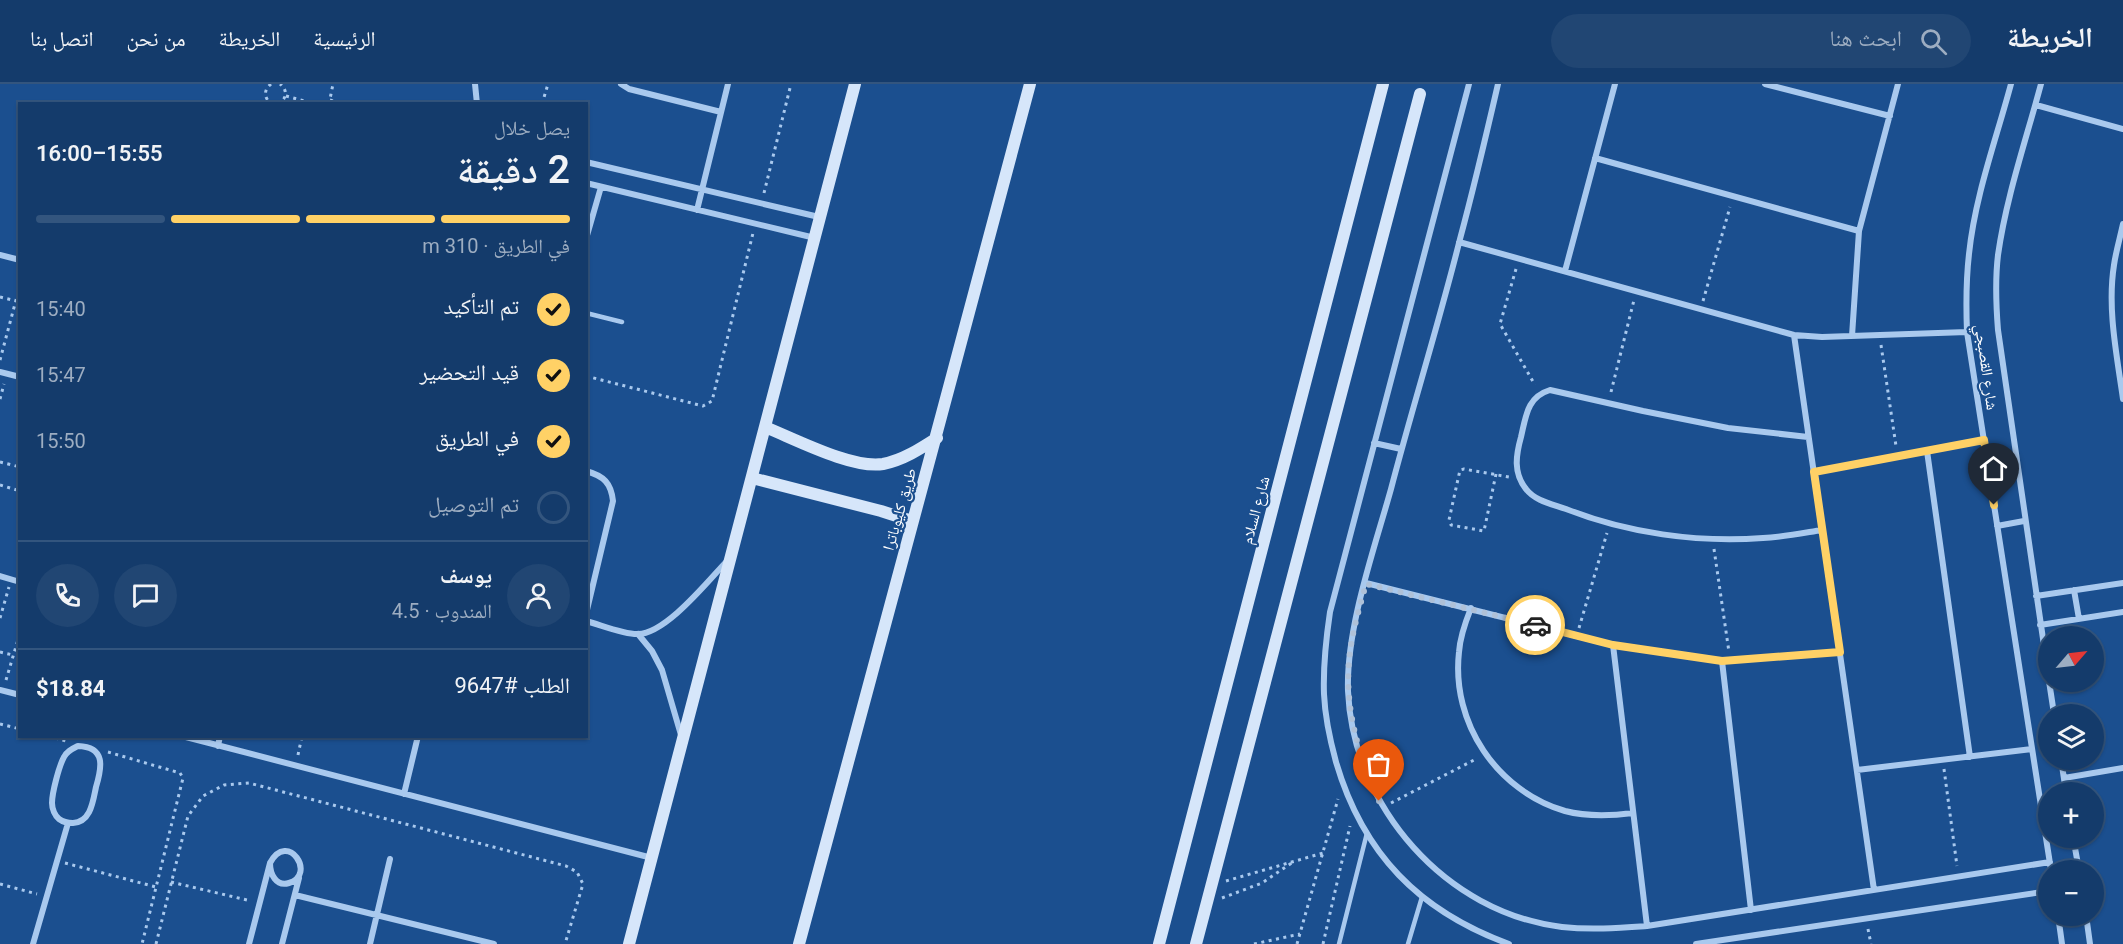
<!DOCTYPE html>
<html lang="ar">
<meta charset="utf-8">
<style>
body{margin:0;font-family:Roboto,"Noto Naskh Arabic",sans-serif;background:#214673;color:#f1f3f6;direction:rtl;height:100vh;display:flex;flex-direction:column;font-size:22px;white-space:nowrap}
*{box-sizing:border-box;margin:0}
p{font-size:20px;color:#9dadc1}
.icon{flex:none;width:33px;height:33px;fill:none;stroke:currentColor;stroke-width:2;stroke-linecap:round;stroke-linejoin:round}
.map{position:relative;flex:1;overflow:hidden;direction:ltr}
.panel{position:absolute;left:18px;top:18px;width:570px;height:636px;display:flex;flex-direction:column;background:#143b6b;border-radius:0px;box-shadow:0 2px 4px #0004,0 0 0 2px #33557e;direction:rtl}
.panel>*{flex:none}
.needle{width:39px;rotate:62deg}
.buttons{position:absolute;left:2038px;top:542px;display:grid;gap:12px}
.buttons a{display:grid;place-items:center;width:66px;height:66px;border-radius:50%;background:#143b6b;box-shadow:0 2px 4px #0004,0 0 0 2px #33557e;font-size:30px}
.pin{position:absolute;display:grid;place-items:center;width:51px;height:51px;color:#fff;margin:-62px -26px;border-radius:50% 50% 50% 0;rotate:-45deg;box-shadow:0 0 6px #0007}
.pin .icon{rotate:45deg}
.courier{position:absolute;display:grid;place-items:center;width:60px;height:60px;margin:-30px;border:4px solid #ffd166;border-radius:50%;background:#fff;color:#222;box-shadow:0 2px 8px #0007}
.head em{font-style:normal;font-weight:600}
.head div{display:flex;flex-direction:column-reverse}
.head{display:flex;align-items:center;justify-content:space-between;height:102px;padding:0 18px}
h1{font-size:39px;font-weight:600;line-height:45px}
.bar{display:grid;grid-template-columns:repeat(4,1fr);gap:9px 6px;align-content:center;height:72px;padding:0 18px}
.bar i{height:8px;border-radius:4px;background:#33557e}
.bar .selected{background:#ffd166}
.bar p{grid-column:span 4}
.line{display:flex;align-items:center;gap:15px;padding:0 18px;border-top:2px solid #33557e}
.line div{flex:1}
.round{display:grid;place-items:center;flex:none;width:63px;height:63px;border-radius:32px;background:#214673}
ol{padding:0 18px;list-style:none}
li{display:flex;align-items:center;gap:18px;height:66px}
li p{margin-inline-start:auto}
li .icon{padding:6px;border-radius:50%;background:#ffd166;color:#111;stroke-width:4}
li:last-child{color:#9dadc1}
li i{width:33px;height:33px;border:3px solid #33557e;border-radius:50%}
header{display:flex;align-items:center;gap:36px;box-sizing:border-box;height:84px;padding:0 30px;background:#143b6b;border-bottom:2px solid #33557e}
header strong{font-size:28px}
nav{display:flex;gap:33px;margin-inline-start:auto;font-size:21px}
.search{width:420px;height:54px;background:#214673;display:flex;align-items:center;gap:15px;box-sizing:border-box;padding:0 21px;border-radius:33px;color:#9dadc1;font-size:22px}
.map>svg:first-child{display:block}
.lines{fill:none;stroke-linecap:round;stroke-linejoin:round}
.path{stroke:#a9c9ee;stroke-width:3;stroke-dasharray:3 4.5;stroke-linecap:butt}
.lane{stroke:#a9c9ee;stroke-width:4.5}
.street{stroke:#a9c9ee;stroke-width:6}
.secondary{stroke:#d6e6fa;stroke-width:12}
.done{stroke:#afc1d8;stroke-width:6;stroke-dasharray:0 10.8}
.route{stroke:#ffd166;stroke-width:8}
.labels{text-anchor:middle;stroke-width:4.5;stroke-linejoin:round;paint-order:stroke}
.street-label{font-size:16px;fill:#fff;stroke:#1b4f8f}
</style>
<header>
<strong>الخريطة</strong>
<div class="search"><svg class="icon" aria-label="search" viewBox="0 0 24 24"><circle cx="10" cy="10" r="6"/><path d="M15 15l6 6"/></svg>ابحث هنا</div>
<nav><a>الرئيسية</a><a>الخريطة</a><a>من نحن</a><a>اتصل بنا</a></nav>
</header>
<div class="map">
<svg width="2123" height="860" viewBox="0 0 2123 860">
<rect width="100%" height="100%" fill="#1b4f8f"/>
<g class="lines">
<path class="path" d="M271,0c-8,6 -7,15 1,20
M286,12l30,8
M330,16l13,4
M278,20c9,-5 10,-14 2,-20
M329,20l4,-20
M542,20l6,-20
M764,109l27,-109
M1516,185l-16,55 35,61
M0,213l20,5
M1703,217l27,-94
M1881,261l15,101
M0,276l20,-75
M586,292l117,30 9,-5 41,-168
M1611,308l23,-92
M0,315l4,-15
M0,378l20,5
M1496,390l-12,57 -33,-6 -2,-5 11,-50 4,-1 45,8
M0,401l20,6
M1714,465l15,103
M0,534l9,-31
M1579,544l28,-95
M0,568l13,3
M6,596l14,-47
M0,640l20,5
M48,652l18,5
M108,668l72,21 3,5 -41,166
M298,671l4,-19
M1944,685l13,97
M1391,719l85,-44
M65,779l91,24
M1226,797l97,-28
M171,798l80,19
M0,800l37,10
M1222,814l40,-15 31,-21
M1868,845l3,15
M156,860l32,-128 15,-20 21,-11 25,-2 317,83 11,6 6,12 -18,60
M1254,860l46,-10
M1297,860l41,-145
M1323,860l27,-118"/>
<path class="lane" d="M586,229l36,9
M1339,860l28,-111
M1408,860l14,-47"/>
<path class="street" d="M475,0l2,20
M621,0l8,5 92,23
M1469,0l-139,528c-4,27 -7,55 -6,82 1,23 6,46 12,68 27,92 83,149 173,182
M1498,0c-12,52 -24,103 -38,155 -21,84 -47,166 -69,250 -17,61 -45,139 -43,202 5,116 98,222 214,236 29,3 56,1 85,-1l403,-64
M1765,0l125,32
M2011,0c-15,56 -36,112 -42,170 -3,26 -3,52 -2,78l84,538
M2041,0c-15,56 -35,114 -43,171 -3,25 -2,50 0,75l51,350
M2036,21l87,24
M1595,74l264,73
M586,78l233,55
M586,99l229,55
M697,126l31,-126
M2123,140c-3,14 -7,27 -9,41 -7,44 3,91 9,134
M586,155l15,-52
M1459,158l335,93 28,2 145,-5
M0,171l20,5
M1565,187l50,-187
M1794,251l80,555
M1852,252l7,-105 39,-147
M0,288l20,5
M1808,353l-80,-9 -85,-17 -93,-21c-23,7 -24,26 -29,47 -5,18 -8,36 5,52 9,12 26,15 40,20 61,24 131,34 197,29 20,-1 40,-5 59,-8
M1374,359l27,6
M1927,367l43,306
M586,387c18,5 25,12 27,30l-27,113
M1814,388l170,-32
M1997,442l27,-5
M0,492l20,6
M1366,499l247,62 109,16 118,-9
M2074,506l5,29
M2036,512l87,-13
M1471,524c-6,15 -11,29 -12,44 -8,71 38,139 106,159 23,6 45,5 68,2
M586,537c15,4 37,13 51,13 28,1 71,-53 90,-73
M2040,541l83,-13
M638,550l14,17 10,19 19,65
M1613,561l34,281
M1722,577l29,249
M2049,597l5,33
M0,606l20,5
M182,652l470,122
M78,662c28,1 24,21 18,41 -3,14 -5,35 -23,36 -5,0 -10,-1 -14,-4 -4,-3 -7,-10 -7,-16 0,-10 7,-37 12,-46 3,-6 8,-8 14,-11z
M218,662l2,-10
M2061,675l5,33
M1857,686l175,-21
M2064,694l59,-10
M404,710l14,-58
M2073,753l6,33
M295,811l199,49
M2058,831l4,29
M2086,831l4,29
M33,860l35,-121
M249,860l21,-81c18,-33 47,12 19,20 -13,4 -19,-9 -19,-20
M282,860l17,-66
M370,860l20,-85
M1696,860l353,-53"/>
<path class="secondary" d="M765,343c30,12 87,42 118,37 20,-4 37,-15 54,-26
M752,394l129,33 31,10
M629,860l226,-860
M799,860c77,-287 155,-573 231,-860
M1159,860l224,-860
M1196,860l224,-850"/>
</g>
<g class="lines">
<path class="done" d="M1379,717c-21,-47 -36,-97 -29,-149 3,-23 10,-46 16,-68l169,41"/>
<path class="route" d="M1535,541l78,20 109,16 118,-9 -26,-180 170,-32 10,65"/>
</g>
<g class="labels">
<g class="street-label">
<text transform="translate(1987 283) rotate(82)" y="6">شارع القصبجي</text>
<text transform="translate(899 425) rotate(-74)" y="6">طريق كليوباترا</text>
<text transform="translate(1255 426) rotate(-75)" y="6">شارع السلام</text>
</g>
</g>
</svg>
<div class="buttons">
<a><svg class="needle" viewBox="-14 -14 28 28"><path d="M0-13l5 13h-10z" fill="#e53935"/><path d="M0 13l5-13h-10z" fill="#9dadc1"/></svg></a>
<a><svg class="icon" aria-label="layers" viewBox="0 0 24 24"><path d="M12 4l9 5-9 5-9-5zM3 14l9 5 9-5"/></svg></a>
<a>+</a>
<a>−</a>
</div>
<div class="pin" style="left:1379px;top:717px;background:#ea580c"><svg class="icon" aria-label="bag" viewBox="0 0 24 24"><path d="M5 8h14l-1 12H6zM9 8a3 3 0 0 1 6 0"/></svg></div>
<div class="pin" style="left:1994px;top:421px;background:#1f2937"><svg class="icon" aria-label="home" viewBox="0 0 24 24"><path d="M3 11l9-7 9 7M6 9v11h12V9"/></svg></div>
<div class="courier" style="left:1535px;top:541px"><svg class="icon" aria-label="car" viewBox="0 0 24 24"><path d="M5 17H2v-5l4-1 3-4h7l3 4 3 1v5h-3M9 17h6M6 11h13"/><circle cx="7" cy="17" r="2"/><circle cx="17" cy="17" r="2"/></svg></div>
<section class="panel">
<div class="head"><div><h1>2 دقيقة</h1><p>يصل خلال</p></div><em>15:55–16:00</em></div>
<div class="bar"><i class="selected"></i><i class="selected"></i><i class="selected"></i><i></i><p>في الطريق · 310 m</p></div>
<ol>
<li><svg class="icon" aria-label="check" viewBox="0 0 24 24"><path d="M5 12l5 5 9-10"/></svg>تم التأكيد<p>15:40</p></li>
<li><svg class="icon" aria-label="check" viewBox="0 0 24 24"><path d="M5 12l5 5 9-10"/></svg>قيد التحضير<p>15:47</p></li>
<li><svg class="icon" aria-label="check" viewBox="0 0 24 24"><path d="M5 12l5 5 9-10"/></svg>في الطريق<p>15:50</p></li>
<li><i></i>تم التوصيل</li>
</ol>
<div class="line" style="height:108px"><a class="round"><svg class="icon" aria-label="person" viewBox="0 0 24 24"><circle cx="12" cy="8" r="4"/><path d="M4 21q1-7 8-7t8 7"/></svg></a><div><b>يوسف</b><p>المندوب · 4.5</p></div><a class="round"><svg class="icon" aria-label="chat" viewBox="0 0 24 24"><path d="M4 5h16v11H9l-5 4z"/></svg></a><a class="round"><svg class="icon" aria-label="phone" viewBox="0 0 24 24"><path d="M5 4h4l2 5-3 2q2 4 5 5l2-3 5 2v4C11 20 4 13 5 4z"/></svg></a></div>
<div class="line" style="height:78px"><div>الطلب #9647</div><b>$18.84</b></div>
</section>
</div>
